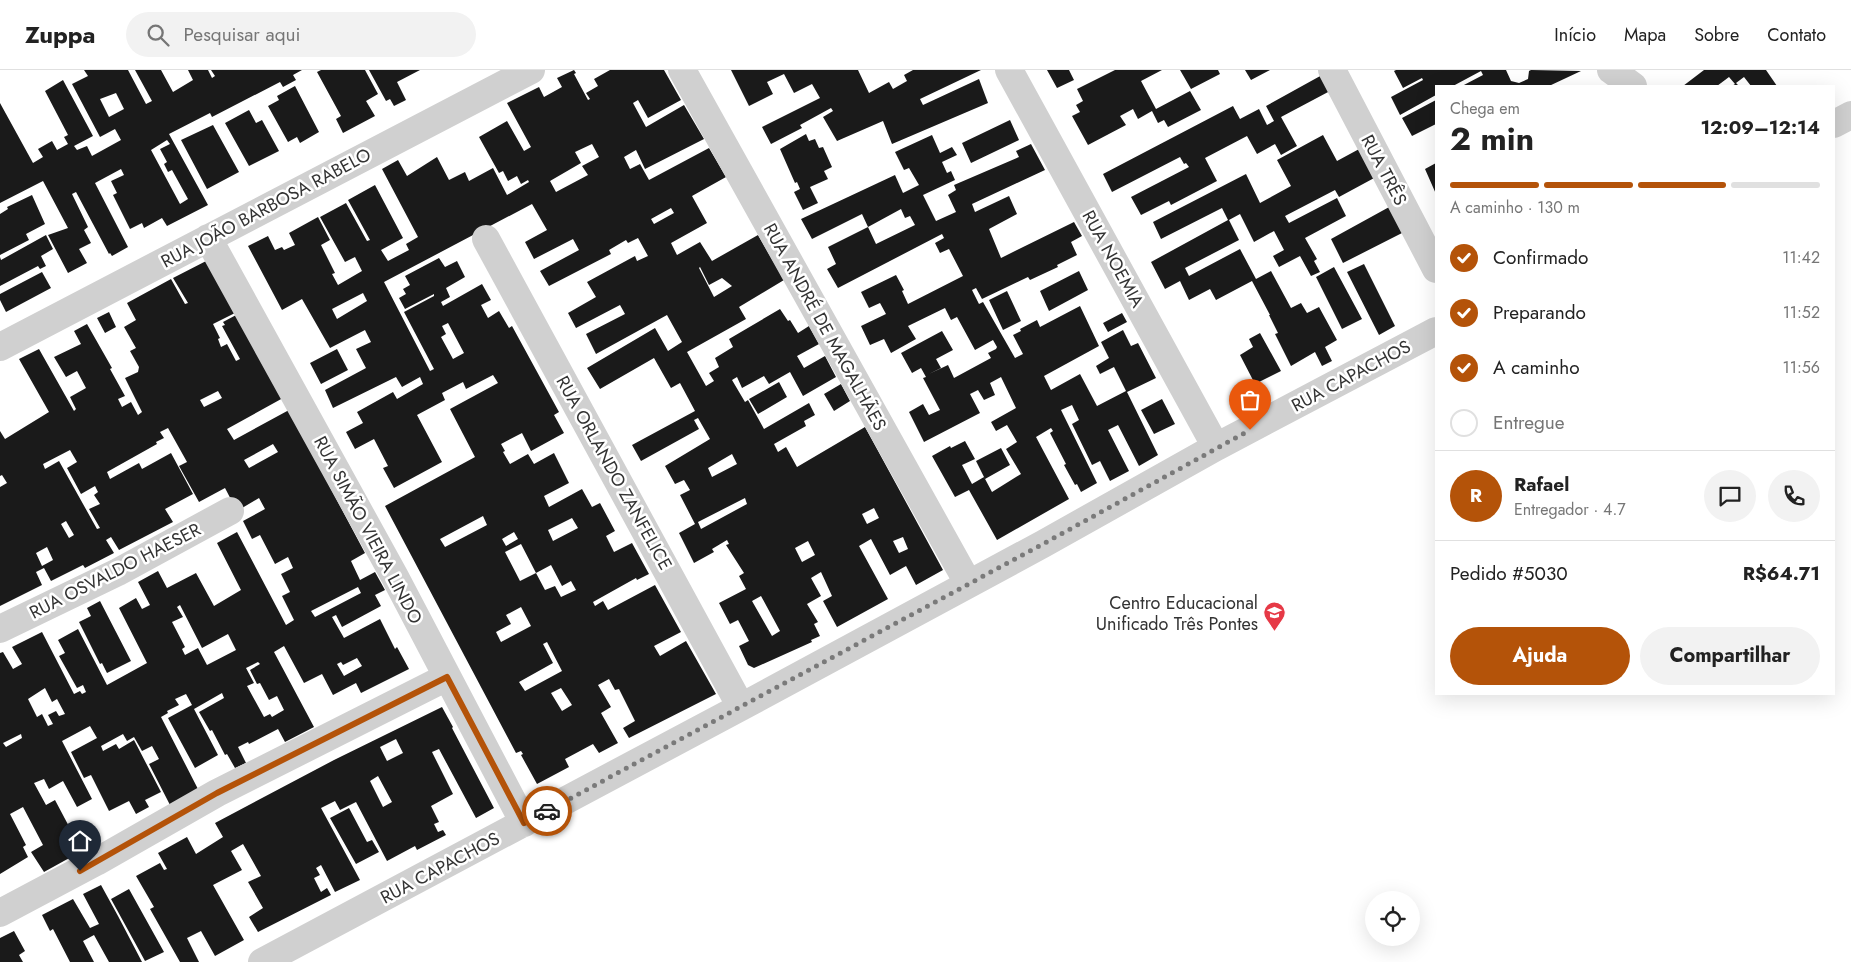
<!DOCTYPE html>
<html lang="pt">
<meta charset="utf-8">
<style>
body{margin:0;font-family:Jost,sans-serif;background:#f2f2f2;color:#222;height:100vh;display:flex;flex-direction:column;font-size:19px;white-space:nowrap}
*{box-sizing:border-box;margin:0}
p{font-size:16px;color:#767676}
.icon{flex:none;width:28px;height:28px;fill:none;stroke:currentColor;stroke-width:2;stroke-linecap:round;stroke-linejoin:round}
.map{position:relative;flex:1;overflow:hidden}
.sheet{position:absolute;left:1435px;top:15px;width:400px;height:610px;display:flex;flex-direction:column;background:#fff;border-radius:0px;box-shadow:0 5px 20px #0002}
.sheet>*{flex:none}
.buttons{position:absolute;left:1365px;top:821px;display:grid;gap:10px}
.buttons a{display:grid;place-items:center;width:55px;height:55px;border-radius:50%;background:#fff;box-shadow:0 5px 20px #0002;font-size:25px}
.pin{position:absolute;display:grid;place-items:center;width:42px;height:42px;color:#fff;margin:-51px -21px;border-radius:50% 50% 50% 0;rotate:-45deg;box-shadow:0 0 5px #0007}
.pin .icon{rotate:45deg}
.courier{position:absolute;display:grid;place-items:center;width:50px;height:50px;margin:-25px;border:4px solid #b45309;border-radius:50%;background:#fff;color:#222;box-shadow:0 1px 6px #0007}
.headline em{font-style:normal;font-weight:700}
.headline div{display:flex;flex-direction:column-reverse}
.headline{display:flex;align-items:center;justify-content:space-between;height:85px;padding:0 15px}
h1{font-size:32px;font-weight:700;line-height:38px}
.bar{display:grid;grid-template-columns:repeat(4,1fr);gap:8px 5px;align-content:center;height:60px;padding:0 15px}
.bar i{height:6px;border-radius:4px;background:#e0e0e0}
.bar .current{background:#b45309}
.bar p{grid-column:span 4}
.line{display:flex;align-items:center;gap:12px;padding:0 15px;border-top:1px solid #e0e0e0}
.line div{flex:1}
.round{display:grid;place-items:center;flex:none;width:52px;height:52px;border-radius:26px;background:#f2f2f2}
ol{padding:0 15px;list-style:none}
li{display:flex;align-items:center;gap:15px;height:55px}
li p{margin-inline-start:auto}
li .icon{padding:5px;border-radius:50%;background:#b45309;color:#fff;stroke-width:4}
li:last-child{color:#767676}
li i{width:28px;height:28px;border:2px solid #e0e0e0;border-radius:50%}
.primary-button{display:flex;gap:10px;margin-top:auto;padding:10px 15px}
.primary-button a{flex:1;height:58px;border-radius:30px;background:#b45309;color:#fff;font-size:20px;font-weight:700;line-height:58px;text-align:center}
.primary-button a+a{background:#f2f2f2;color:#222}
header{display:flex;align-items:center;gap:30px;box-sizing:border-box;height:70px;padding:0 25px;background:#fff;border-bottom:1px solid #e0e0e0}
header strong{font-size:24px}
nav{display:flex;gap:28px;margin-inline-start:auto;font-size:18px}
.search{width:350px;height:45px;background:#f2f2f2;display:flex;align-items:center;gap:12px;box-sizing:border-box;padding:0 18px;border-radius:28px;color:#767676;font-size:19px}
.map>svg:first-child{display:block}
.building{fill:#1a1a1a;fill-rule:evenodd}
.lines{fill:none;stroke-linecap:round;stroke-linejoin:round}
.minor{stroke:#d0d0d0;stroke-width:28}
.done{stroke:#7a7a7a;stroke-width:5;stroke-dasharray:0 9}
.route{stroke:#b45309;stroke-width:6}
.labels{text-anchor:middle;stroke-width:5;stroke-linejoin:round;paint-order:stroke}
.street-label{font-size:18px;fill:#333;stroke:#fff}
.poi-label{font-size:18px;fill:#333;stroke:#fff;text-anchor:end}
</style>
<header>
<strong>Zuppa</strong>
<div class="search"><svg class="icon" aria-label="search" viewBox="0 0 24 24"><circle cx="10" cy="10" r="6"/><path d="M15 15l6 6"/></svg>Pesquisar aqui</div>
<nav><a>Início</a><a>Mapa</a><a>Sobre</a><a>Contato</a></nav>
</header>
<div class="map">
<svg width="1851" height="892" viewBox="0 0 1851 892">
<rect width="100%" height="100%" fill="#fff"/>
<path class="building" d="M84,0h44l18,34 6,-3 -17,-31h26l12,22 20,-12 -5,-10h20l4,8 3,-2 -4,-6h91l-9,5 3,5 -13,7 -3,-5 -68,35 -2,-4 -41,21 39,71 -41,21 -5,-8 -18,10 -2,-5 -12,6 -17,-34 4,-2 -6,-12 13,-6 -3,-6 -26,14 33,64 -16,9 -2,-3 -1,1 -33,-62 -4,2 16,33 -4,3 7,13 -12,6 8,14 -19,10 -20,-38 20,-7 -25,-47 -43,22v-100l33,60 10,-6 -5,-8 14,-8 5,9 11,-6 -4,-7 4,-2 -23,-44 18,-11 30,56 -19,10 3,4 10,-4 5,10 29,-16 -6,-11 -15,8 -28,-53 16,-8zM116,23l8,16 -15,8 -9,-18zM167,70l3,4 -10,5 7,13 -3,2 4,8 4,-2 16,29 -8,5 -29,-54z
M321,0h44l13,24 -12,7 9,15 -32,17 -7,-14 5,-3 -24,-44z
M369,0h51l-23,12 9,18 -12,6 -4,-7 -4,2z
M574,0l2,3 -2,1 14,26 2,-1 -4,-6 12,-7 -4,-7 16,-9h54l17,30 -33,18 -10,-18 -5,3 13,24 38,-22 20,34 -59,30 -9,-19 -12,7 6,12 10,-5 9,16 60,-32 17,29 -34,19 15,27 -36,20 6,12 23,-13 12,19 46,-26 26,45 -45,27 7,12 -59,33 19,34 8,-5 -5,-8 10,-6 -4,-9 18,-11 -4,-8 51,-30 8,12 2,-1 8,13 11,-7 10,18 -22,12 7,12 21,-12 11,21 -33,19 -13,-24 -21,12 -5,-8 -22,12 -5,-11 -5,3 13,22 3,-2 16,29 45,-26 6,12 -11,6 2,5 -32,18 4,8 8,-5 11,20 68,-40 78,143 -27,15 -10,-19 -16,9 -19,-36 -12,7 29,53 -51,28 -14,-26 9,-5 -11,-24 -10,6 10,18 -14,8 11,18 -4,2 6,12 -9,4 1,2 -58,26 -6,-3 -9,-19 10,-5 -11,-21 -8,4 -11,-21 27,-14 -7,-13 5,-3 -18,-28 3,-1 -2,-4 -15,9 2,3 -20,11 -15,-30 16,-9 -15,-29 10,-5 -6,-10 -9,4 -10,-18 45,-27 -12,-21 -4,2 5,9 -58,32 -9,-16 63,-34 -15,-28 -9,5 -17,-30 -54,31 -13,-21 68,-40 13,23 14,-9 -15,-27 -71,39 -10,-20 39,-20 -5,-9 -44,23 -8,-15 28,-16 -9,-15 48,-26 2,5 11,-5 -10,-18 -10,5 -2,-3 -17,10 2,4 -62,32 -9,-15 39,-21 -6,-11 -39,20 -9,-17 22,-12 -15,-26 -148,78 46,89 4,-2 -30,-57 30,-16v-2l-29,15 -6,-11 7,-4 -3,-5 7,-4 -5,-9 34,-18 6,9 12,-6 8,16 -19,11 4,9 -9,5 2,4 39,-22 9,16 -10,5 7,13 11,-7 10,17 3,-2 47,86 -5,3 10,18 -33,18 -9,-18 -21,11 4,7 -2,1 7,12 18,-10 6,10 20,-11 15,30 -25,13 5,11 33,-18 10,18 8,-4 15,28 -9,5 8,16 18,-9 17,31 -12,6 -1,-2 -43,24 2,4 8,-5 5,9 47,-25 26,47 -27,14 6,10 26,-15 30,53 -87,44 -6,-10 12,-7 -16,-32 -4,1 -6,-11 -11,6 13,22 -10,6 17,30 -19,10 -6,-9 -28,15 4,8 -32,17 -16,-29 2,-1 -2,-3 -5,2 -131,-247 90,-49 -25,-48 48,-26 -5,-8 -27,14 -3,-7 -21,11 3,7 -28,15 25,47 -48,26 -11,-20 5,-2 -14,-27 -19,10 -9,-17 17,-9 -6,-11 36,-20 4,7 26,-15 -3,-7 -18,10 -6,-10 -63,31 -8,-18 41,-22 -10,-19 15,-7 -6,-12 -35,18 -28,-49 -20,11 -34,-64 20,-10 7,14 7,-3 2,3 11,-5 -6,-12 29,-16 12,23 -9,5 14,28 -3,1 6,11 24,-14 -7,-14 -10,5 -25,-45 26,-14 21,38 3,-1 -22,-40 27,-15 28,53 -22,12 7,11 21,-11 -3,-6 12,-7 -36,-68 16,-9 9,16 30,-19 12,23 16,-8 4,9 24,-13 14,27 22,-13 -1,-2 -7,4 -4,-8 -9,5 -5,-10 -4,2 -20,-36 28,-16 17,30 7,-4 -24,-44 32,-16 5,10 18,-10 -5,-9zM592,74l7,13 -17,9 6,9 -32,17 -6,-11 31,-18 -6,-11zM671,138l3,5 -20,11 -3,-5zM700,197l9,18 13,-7 10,8 -18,11 -15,-29zM363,223l4,8 -30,18 -5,-10zM448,253l16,30 -11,6 -12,-22 5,-3 -4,-8zM732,384l5,10 -25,13 -4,-9zM745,428l2,6 -46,25 -3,-7zM874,438l5,10 -12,6 -5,-10zM483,446l4,9 -42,22 -5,-8zM572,448l6,10 -25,13 -5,-11zM514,462l4,7 -12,7 -4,-7zM903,467l5,12 -9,4 -6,-12zM808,471l7,14 -13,7 -7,-14zM521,474l15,29 -16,8 -15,-29zM551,495l11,21 9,-5 5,9 -15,7 -6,-11 -10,4 -9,-17zM761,526l19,35 -8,5 -20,-35zM521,537l10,19 -30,16 -5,-10 15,-8 -5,-9zM547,572l15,29 -37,20 -6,-9 34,-19 -10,-19zM561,618l11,17 -10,6 -11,-18z
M731,0h127l11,23 20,-11 4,7 14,-8 -3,-6 9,-5h68l-61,29 3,6 56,-26 9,24 -96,41 -9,-23 -46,20 -14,-24 10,-6 -2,-3 -31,17 2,3 -31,16 -9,-17 58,-29 -8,-14 -18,9 -10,-19 -17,8 6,12 -24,12z
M1047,0h22l5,10 -17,8z
M1115,0h47l-21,11 15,28 34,-18 11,19 -33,17 -4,-7 -6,3 -6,-12 -14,8 -5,-10 -13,7 6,9 -38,20 -16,-29 8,-4 -4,-7 7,-4 -6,-12z
M1180,0h38l2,4 -29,15z
M1245,0h25l-19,10z
M1396,0h110l5,11 8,2 9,-4 1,-8 2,-1 50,1 -32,15h-87l21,-11 -2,-4 -28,15h-17v9l-36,20 -9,-18 32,-17 -1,-2 -19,10 -9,-17z
M1704,0h62l11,16h-26l-7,-9 -8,6 3,3h-7l3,-2 -6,-7 -12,9h-34z
M1322,5l8,16 -49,26 16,29 -16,9 -6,-11 -18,10 -10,-18 -42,22 12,23 -46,24 -2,-4 -28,14 -10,-18 58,-30 -3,-4 -2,1 -4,-7 -68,35 -9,-18 130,-68 7,13 19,-10 8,16 7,-4 -8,-15z
M295,16l24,46 -19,11 -3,-6 -9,5 -20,-36 11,-6 -2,-4z
M1436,30v24l-24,12 -10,-18z
M249,40l7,13 6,-3 17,31 -30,15 -24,-43z
M1010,50l9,20 -48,23 -9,-20z
M213,55l26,47 -32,17 -26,-49z
M806,64l3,7 6,-2 4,9 4,-1 9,20 -8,4 4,8 -18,8 8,16 -15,7 -9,-18 6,-3 -3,-7 -2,1 -15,-34z
M932,65l8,18 12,-6 5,8 -15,7 5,11 4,-2 4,9 -32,15 13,26 20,-9 -8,-17 8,-5 -2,-5 65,-28 -3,-6 15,-7 14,26 -73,34 3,8 34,-16 8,18 -28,15 12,29 73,-36 8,14 -11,6 6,13 -20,10 1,2 -28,13 -2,-3 -46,22 -6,-11 -4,2 7,14 4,-2 32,56 8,-4 -10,-19 8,-4 -1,-2 17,-9 3,7 40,-21 19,40 -55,30 7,14 29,-16 17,32 29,-15 -12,-24 -14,7 -4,-8 13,-8 -8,-16 22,-12 8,16 7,-3 18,35 -29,14 31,63 -19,11 -21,-41 -10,5 21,41 -19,10 -10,-20 -8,4 -20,-41 7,-4 -7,-15 -11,5 36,73 -16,9 -4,-8 -2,1 -11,-20 2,-1 -16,-31 3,-2 -2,-3 -15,9 33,62 -72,41 -28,-50 -14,7 -23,-41 18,-10 1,2 14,-7 10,18 -13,6 10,19 12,-7 8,15 29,-18 -15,-25 11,-7 -10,-17 -11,6 -5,-9 25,-14 -15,-31 -11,6 5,12 -11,5 -6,-10 -8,4 10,19 -56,29 -15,-30 14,-8 6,11 11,-5 -17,-32 3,-1 -5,-9 -9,5 -11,-20 41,-22 11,19 -17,9 5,9 -12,6 19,-9 6,13 37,-20 -3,-5 8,-4 1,-2 -4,-7 -18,10 -18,-33 -6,3 -6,-12 -37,18 8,13 -25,14 -7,-14 -14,6 -9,-19 25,-12 -6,-11 -11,5 -8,-16 35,-17 8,15 -2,1 6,13 55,-28 -14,-27 -9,4 -5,-10 9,-5 -2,-4 -104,54 -11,-19 9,-5 -8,-17 40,-20 8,17 39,-19 -5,-9 -5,2 -4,-9 -33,18 -6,-13 -50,25 -11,-20 94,-44 8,18 16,-8 -10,-17 -5,2 -9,-18z
M1323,65l14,26 24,-13 15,29 -37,20 -4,-7 -50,26 4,7 48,-25 9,18 -41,22 12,21 -3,2 6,11 -9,4 -11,-20 -21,11 -6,-11 11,-6 -10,-19 -20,11 -14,-28 -11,6 10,20 -54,28 4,8 51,-27 16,30 15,-8 20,37 10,-5 6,10 12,-6 18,33 -12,7 7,14 -10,5 -7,-14 -24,14 -16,-32 3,-1 -9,-18h1l-18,-34 -36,19 -6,-11 -21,11 -9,-19 -15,8 -14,-27 77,-42 -6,-12 -61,31 -8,-17 93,-48 14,29 31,-17 -14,-26z
M1436,93v31l-11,-25z
M32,125l13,29 -19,10 3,6 -29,15v-41l8,-5 -1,-2z
M1391,136l13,26 -61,31 -12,-24z
M46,165l7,14 -12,7 5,10 -6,3 -2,-3 -38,20v-29l1,3z
M210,189l27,53 -24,12 7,14 -2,1 3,8 6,-3 9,17 4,-2 -18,-33 3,-1 -2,-3 15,-8 45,84 -56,31 7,11 55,-30 76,143 -14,8 9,19 15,-8 10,18 -10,5 6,11 -39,21 -6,-12 -4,2 12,21 36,-19 15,30 2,-2 12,22 -48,24 -5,-10 -23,12 -11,-21 -18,9 -20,-37 -10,6 40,75 -29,15 -7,-13 -29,15 -1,-2 -10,5 8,16 -11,5 -8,-14 -2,1 -13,-25 -2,1 -11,-19 25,-14 -2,-5 -28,16 24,46 -23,13 -27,-50 24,-13 -6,-11 -11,5 4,6 -12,6 1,2 -7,4 38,74 -29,14 -21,-41 10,-5 -7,-13 -10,5 -8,-14 -7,4 -4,-7 -22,12 2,5 13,-7 3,5 15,-9 27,52 -16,8 4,7 -13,7 -7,-13 -20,10 -18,-36 -7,3 -13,-26 26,-14 -7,-12 -28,15 30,58 -15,8 -14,-26 -14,8 -5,-10 -10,4 12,22 9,-5 27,51 -38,21 -13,-20 12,-7 -20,-38 -13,7 16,31 -3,2 5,10 -28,17v-221l3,-1 10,17 9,-5 -10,-17 30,-15 32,62 6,-3 2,3 4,-2 -3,-7 -6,3 -18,-32 6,-3 -7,-13 20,-11 29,56 40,-22 -28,-55 17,-10 6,11 8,-4 -12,-23 20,-11 9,17 29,-15 18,33 27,-16 -24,-47 20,-11 49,93 8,-5 -12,-24 8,-4 -9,-18 12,-6 -5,-11 -13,7 -15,-29 -8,4 -9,-18 22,-12 -6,-11 -22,13 -12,-23 -26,14 -20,-36 8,-4 -19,-34 -8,4 4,6 -8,4 1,2 -50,28 3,7 29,-16 3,6 29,-16 22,41 -28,15 8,13 -54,28 -8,-13 -5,3 8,13 -29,15 -2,-3 -32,16 -7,-13 -8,4 6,13 -42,21v-119l7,-4 -5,-8 -2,1v-45l5,8 44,-27 -30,-53 20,-10 35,62 2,-2 -6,-12 16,-9 -9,-17 -11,6 -12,-20 27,-13 -7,-13 13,-7 25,44 -2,1 15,27 -7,3 4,8 9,-5 7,13 4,-3 -17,-34 13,-6 1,-5 -9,-16 6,-3 -12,-21 12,-7 -9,-17 44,-24 14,25 3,-1 -15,-25zM218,321l4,7 -18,9 -4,-7zM273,374l5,8 -29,16 -5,-8zM70,380l7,12 -10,6 14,26 14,-8 3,6 -4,3 6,9 -11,5 11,19 -3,1 -38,-68 -14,8 -2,-5zM66,451l8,14 -5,3 -8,-14zM47,477l6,13 -11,6 -6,-13zM358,517l3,6 -46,24 -4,-6zM180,535l22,43 26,-14 8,16 -29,15 -9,-17 -13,7 -3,-6 3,-2 -13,-25 11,-5 -6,-10zM357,588l5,8 -18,10 -7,-12 4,-2 2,3zM258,592l2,2 -10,6 7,14 3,-1 9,17 8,-4 7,14 -12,7 -2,-3 -6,3 -17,-31 7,-3 -8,-15zM45,618l7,14 5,-3 8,15 -6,2 -3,-5 -8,4 5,9 -5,2 -6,-12 -5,3 -9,-18zM21,664l1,4 -16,9 -3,-4z
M1364,194l31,62 -16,9 -32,-63z
M1334,197l28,52 -20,10 -26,-52z
M1079,201l9,19 -39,21 -9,-20z
M42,202l9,16 -45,24 -6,-12v-6z
M1007,221l14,30 -18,9 -14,-30z
M109,242l7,15 -11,6 -8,-15z
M1122,243l5,9 -19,10 -5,-9z
M1260,263l21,38 -26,13 -15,-29 13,-8 -4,-8z
M337,279l11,21 -27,14 -11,-21z
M779,312l8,15 -29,17 -9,-15z
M841,314l9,17 -16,10 -10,-17z
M1162,329l13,25 -21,10 -13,-24z
M1001,378l9,17 -25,14 -9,-18z
M100,531l31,60 -24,12 -5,-10 -2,1 -21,-42 12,-6 -4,-8z
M442,637l11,20 -1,1 42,80 -18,10 -37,-69 -7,3 21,42 -22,12 8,16 -5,2 4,8 5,-2 3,5 -29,15 -2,-4 -28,15 -31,-59 -16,8 -5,-9 -14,7 39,72 -25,12 -14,-27 -5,3 4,7 -6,3 7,14 6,-4 4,7 -73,37 -9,-15 14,-9 -15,-26 13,-6 -18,-32 -12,7 11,19 -29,15 31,55 -29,16 -14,-25 -14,7 12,24h-19l-30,-53 4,-2 -18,-31 24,-13 4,7 3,-1 -9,-16 29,-16 9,17 27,-17 -8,-14 119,-63zM396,669l7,14 -16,8 -7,-14zM378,706l14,26 -9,5 -13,-26z
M349,738l18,34 5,-2 7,12 -23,12 -26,-46z
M101,815l17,31 24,46h-33l-15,-27 -11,6 11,21h-24l-17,-33 -3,2 -8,-16 31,-16 17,29 9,-4 -16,-30z
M129,819l35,63 -19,9 -34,-62z
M14,861l11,20 -6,4 4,7h-23v-24z"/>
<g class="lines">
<path class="minor" d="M682,0l286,513
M1009,0l207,377
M1332,0l104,199
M1611,0l22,16
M1834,54l17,-9
M208,168l187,339 129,246
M486,169l255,468
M0,277l531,-277
M0,559l118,-57 112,-61
M0,843l96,-51 121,-69 230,-116
M262,892l479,-255 302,-163 173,-97 220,-116"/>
</g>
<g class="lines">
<path class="done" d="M547,741l496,-267 207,-114"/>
<path class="route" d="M80,801l137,-78 230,-116 77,146 23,-12"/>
</g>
<defs>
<symbol id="school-pin" viewBox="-11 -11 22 30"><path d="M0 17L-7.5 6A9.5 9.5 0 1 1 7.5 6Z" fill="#e63946" stroke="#fff"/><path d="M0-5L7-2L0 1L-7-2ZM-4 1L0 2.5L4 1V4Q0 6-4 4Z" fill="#fff"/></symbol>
</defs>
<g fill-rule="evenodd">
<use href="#school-pin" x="1262" y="530" width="25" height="34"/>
</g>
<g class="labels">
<g class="street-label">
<text transform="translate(1384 100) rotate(62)" y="6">RUA TRÊS</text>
<text transform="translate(266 138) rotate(-28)" y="6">RUA JOÃO BARBOSA RABELO</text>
<text transform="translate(1113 189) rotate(61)" y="6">RUA NOEMIA</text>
<text transform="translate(825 257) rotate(61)" y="6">RUA ANDRÉ DE MAGALHÃES</text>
<text transform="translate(1351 306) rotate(-28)" y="6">RUA CAPACHOS</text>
<text transform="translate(614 403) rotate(61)" y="6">RUA ORLANDO ZANFELICE</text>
<text transform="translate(368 460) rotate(62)" y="6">RUA SIMÃO VIEIRA LINDO</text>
<text transform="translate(115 501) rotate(-27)" y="6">RUA OSVALDO HAESER</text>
<text transform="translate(440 798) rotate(-28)" y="6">RUA CAPACHOS</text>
</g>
<g class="poi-label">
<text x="1258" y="539">Centro Educacional<tspan x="1258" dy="21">Unificado Três Pontes</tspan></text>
</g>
</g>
</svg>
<div class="buttons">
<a><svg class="icon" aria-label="locate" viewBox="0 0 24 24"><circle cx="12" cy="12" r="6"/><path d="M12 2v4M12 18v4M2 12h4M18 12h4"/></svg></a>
</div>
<div class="pin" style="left:1250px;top:360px;background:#ea580c"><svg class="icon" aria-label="bag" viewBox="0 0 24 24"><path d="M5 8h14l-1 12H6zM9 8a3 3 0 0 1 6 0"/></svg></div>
<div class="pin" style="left:80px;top:801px;background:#1f2937"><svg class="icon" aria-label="home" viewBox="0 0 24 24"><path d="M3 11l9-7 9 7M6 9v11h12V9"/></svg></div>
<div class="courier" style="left:547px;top:741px"><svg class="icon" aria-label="car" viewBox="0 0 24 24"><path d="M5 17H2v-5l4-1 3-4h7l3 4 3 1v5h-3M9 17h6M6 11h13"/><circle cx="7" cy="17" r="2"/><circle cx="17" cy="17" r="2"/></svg></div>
<section class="sheet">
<div class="headline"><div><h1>2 min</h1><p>Chega em</p></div><em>12:09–12:14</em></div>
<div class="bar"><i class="current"></i><i class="current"></i><i class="current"></i><i></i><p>A caminho · 130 m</p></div>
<ol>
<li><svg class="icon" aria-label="check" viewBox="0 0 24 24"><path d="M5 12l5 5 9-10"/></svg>Confirmado<p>11:42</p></li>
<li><svg class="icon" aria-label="check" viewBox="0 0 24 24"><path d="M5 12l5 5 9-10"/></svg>Preparando<p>11:52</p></li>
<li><svg class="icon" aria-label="check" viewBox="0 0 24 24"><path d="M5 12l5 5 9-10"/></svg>A caminho<p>11:56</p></li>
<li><i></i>Entregue</li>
</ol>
<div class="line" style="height:90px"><b class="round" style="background:#b45309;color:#fff">R</b><div><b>Rafael</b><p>Entregador · 4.7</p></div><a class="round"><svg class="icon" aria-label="chat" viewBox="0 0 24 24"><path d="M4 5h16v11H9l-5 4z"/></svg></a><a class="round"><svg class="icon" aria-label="phone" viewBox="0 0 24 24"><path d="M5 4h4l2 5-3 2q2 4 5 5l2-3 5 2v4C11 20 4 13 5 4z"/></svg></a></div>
<div class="line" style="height:65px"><div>Pedido #5030</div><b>R$64.71</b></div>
<div class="primary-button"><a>Ajuda</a><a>Compartilhar</a></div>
</section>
</div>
